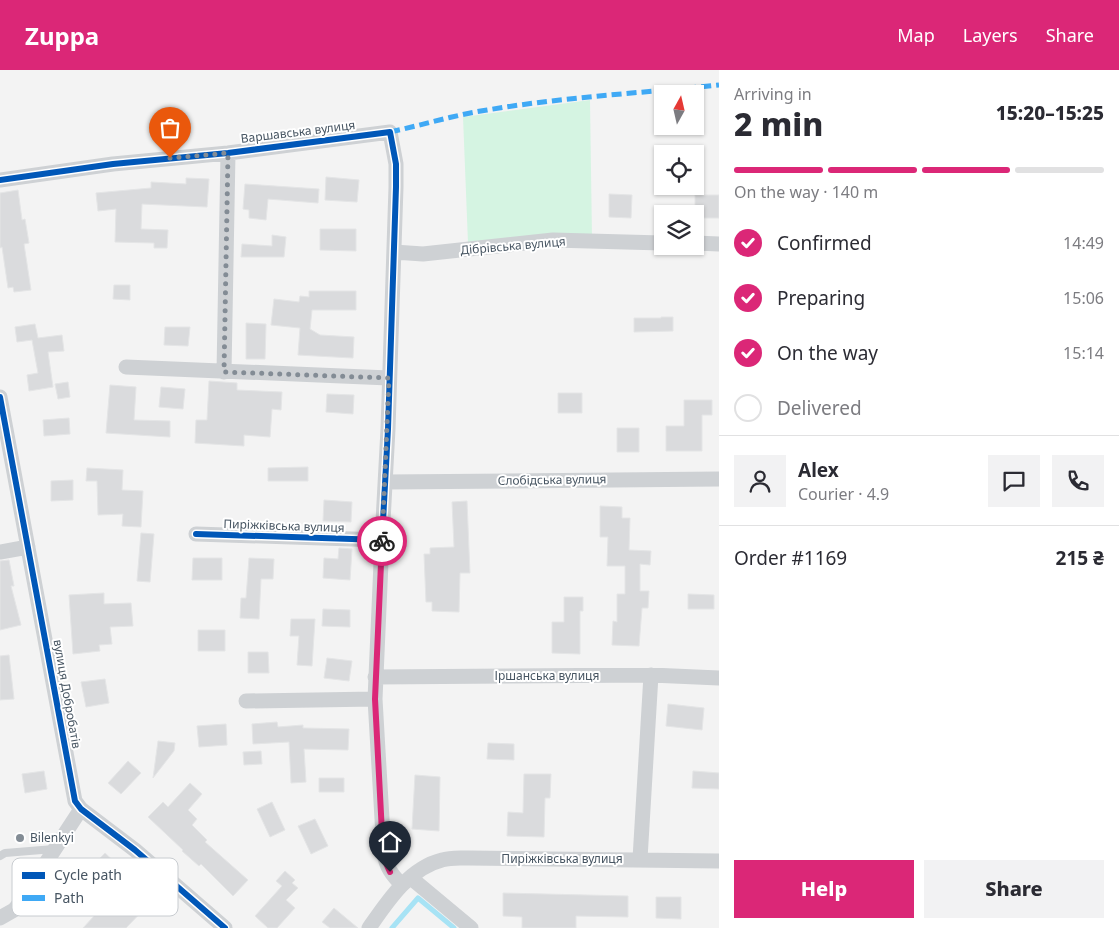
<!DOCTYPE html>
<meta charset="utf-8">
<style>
body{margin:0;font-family:"Noto Sans",sans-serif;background:#f2f2f3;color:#2b2b33;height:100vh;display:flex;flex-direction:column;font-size:19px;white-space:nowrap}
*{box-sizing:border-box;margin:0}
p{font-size:16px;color:#7c7c81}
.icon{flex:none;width:28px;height:28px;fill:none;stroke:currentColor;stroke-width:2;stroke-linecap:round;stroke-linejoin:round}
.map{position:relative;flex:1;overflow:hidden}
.sheet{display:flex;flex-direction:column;background:#fff;width:400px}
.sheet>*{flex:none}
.needle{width:32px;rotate:8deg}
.controls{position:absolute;left:654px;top:15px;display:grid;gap:10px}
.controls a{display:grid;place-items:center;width:50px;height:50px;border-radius:0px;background:#fff;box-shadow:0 1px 4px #0004;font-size:25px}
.pin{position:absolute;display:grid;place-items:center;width:42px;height:42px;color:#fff;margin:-51px -21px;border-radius:50% 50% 50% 0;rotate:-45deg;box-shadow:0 0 5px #0007}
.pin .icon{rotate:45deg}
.courier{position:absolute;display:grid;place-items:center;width:50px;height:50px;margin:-25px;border:4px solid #db2777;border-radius:50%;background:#fff;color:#222;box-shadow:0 1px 6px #0007}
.headline em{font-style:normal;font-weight:800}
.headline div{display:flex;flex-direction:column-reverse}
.headline{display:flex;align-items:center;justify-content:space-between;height:85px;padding:0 15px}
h1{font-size:32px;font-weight:800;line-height:38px}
.bar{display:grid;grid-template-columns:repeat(4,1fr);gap:8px 5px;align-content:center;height:60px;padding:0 15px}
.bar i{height:6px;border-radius:4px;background:#e1e1e2}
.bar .current{background:#db2777}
.bar p{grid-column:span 4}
.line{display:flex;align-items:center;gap:12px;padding:0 15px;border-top:1px solid #e1e1e2}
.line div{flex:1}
.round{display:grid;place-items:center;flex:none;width:52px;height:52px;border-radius:0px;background:#f2f2f3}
ol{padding:0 15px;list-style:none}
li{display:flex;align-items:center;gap:15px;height:55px}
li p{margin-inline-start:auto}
li .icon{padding:5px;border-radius:50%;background:#db2777;color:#fff;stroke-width:4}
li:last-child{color:#7c7c81}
li i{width:28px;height:28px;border:2px solid #e1e1e2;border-radius:50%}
.button{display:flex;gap:10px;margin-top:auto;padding:10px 15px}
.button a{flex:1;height:58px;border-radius:0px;background:#db2777;color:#fff;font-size:20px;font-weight:800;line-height:58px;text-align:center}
.button a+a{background:#f2f2f3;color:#2b2b33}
header{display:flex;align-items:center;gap:30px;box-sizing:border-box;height:70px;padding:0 25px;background:#db2777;color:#fff}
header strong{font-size:24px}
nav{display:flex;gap:28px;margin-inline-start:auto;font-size:18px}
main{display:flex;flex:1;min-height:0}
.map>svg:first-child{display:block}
.green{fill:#d5f4e2}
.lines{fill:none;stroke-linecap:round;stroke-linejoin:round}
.stream{stroke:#a7e3f5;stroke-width:5}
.building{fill:#dadbdd;stroke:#e4e5e6}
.service{stroke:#ced1d4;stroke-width:8}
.minor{stroke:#ced1d4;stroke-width:15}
.quiet{stroke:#3fa9f5;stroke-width:5;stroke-dasharray:10 5;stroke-linecap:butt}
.cycleway-casing{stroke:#fff;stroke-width:9}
.cycleway{stroke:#0057b8;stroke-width:6}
.done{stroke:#838c95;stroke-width:5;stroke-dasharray:0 9}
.route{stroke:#db2777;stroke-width:6}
.poi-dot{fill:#838c95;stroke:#fff;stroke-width:2}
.labels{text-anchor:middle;stroke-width:4;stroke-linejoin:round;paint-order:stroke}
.street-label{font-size:12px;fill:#475562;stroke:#fff}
.poi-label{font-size:12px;fill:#475562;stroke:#fff;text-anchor:start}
.key{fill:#fff;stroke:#c8ccd0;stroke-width:1}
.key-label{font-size:14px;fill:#475562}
</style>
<header>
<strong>Zuppa</strong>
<nav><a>Map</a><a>Layers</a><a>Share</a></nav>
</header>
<main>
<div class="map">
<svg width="719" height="858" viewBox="0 0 719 858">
<rect width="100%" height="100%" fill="#f3f3f3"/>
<path class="green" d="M590,30l2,139 -124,4 -5,-126z"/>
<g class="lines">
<path class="stream" d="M392,858l26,-30 36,30"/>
</g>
<path class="building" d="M326,107l33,3 -2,22 -32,-2z
M186,108l23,1 -2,28 -65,-3 -1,25 27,1 -1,18h-13v-5l-39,-1 1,-33 -18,2 -2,-18 55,-5v-6l35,2z
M245,114l74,5 -1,14 -50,-4 -2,21 -17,-2v-8l-6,-1z
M18,120l4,30 3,-1 4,24 -5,1 7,46 -17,2 -1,-5 -5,1 -6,-41 -2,1v-55z
M609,124l23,1 -1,23 -22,-1z
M695,125h24v23h-24z
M320,159h36v22l-36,-1z
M272,165l14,2 -2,20h-43l1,-13 30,2z
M114,215h16v15l-17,-1z
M309,221h47v19h-44l-2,19 10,6 34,2 -1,21 -55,-3 2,-27 -29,-3 3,-26 25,3 1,-6 9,1z
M661,247h12v14l-39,1v-14h27z
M246,253l20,1 -1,35h-19z
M35,254l3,14 24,-3 2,16 -16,1 5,35 -24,4 -2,-16 11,-2 -6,-33 -15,2 -2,-15z
M165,257h25l-2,19 -24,-1z
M209,311l28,2v7l45,2 -1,18 -9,-1 -2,28 -26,-2v11l-49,-3 1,-23h11z
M68,312l2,15 -12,2 -3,-15z
M110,315l26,2 -2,33 36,1v16l-64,-4z
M161,317l24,2 -2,20 -24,-2z
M558,323h24v20h-24z
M327,324l27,1 -1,19 -27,-2z
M684,330h28v15h-10v36h-36v-25h18z
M69,348l1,16 -26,2 -1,-16z
M617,358h22v24h-22z
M308,397v14h-40v-13z
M87,398l36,2 -1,20 21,1 -2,36 -19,-1 1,-12 -25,1 -1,-34h-11z
M73,410v20l-22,1v-20z
M324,430l28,2 -1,20 -28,-1z
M467,431l3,72h-10l-1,39 -27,-1v-9h-6l-2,-48h6v-6l24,-1 -2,-45z
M600,436l22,1v11h8l-1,32 22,1 -1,14 -10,-1v27h9l-1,17h-6l-3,38 -27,-1 1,-24 4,1v-28h8v-28h-18l1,-29h-8z
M141,463l13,1 -4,48 -13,-1z
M339,478l13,1 -2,31 -27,-2 1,-20 14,1z
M193,488h29v22h-30z
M249,488l25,1 -1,20h-12l-2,40 -19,-1 1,-20h5z
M9,490l5,26h-3l10,39 -21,5v-69z
M104,523v11l27,-1 2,23 -23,1 2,17 -13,1 1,6 -27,3 -4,-59z
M688,524l26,1v14h-26z
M564,527h19v14h-3v43l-28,-1v-31h12z
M323,539l27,1v17l-28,-1z
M291,549h24l-3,47 -15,-1 2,-29h-9z
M198,560h27v21h-27z
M248,582h20l1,21h-21z
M9,585l5,44 -14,1v-44z
M327,588l25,3 -3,20 -25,-3z
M105,609l4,24 -23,4 -5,-25z
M668,634l36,4 -2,22 -36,-4z
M277,652l1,5 25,-2v3l46,1 -1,21 -44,-1 2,33 -15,1 -2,-41 -36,2 -1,-20z
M226,654l1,21 -28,2 -2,-21z
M158,671l17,2 -1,8 -21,27z
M488,673l26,1v16l-27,-1z
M261,681l1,13 -18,1 -1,-13z
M128,691l13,12 -20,21 -13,-11z
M44,701l3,18 -22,4 -3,-19z
M693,701l26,2v16l-27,-1z
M524,704h27l-1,24h-5l-1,39 -37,-1 1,-24 15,1z
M415,705l25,2 -1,54 -27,-2z
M319,708h25v14h-25z
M190,713l12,11 -14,16 9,9 -5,6 15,15 -2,2 43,38 -15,16 -32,-32 -2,2 -17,-15 1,-1 -35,-33 15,-15 5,5z
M272,732l13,28 -15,7 -13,-28z
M315,749l13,27 -17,8 -13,-28z
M105,783l49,46 -28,29h-43l11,-12 -18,-17 20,-22 -8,-7z
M285,801l10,9 -3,3 6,5 -12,12 9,8 -18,20h-9l-13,-12 27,-30 -6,-5z
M503,823l125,3v21l-52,-1v12h-54v-11l-19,-1z
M656,827h25v22l-25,-1z
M334,838l24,20h-28l-8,-6z"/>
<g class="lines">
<path class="service" d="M0,786l5,-3 49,-4"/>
<path class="minor" d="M0,110l113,-16 115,-11 162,-21 6,32v23l-8,242 -6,111 -186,-6
M695,173l24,1
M394,182l29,2 130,-14 109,3
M126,297l263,11
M224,302l4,-219
M0,327l75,404 6,8 54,41 90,78
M386,412l333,-3
M0,482l28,-5
M375,607l276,-2 68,3
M375,629l9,154c2,14 8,22 18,32
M246,631l129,-2 7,-159
M640,789l11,-184
M411,808l60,50
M0,848l14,-8 5,-6 62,-95
M369,858c18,-26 40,-60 73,-68 9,-3 18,-2 27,-2l250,3"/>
<path class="quiet" d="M390,62c33,-7 64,-17 97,-22 77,-13 155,-17 232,-25"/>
<defs>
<path id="cycleway" d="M0,110l113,-16 115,-11 162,-21 6,32v23l-8,242 -6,111 -186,-6
M0,327l75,404 6,8 54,41 90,78"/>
</defs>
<use href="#cycleway" class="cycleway-casing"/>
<use href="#cycleway" class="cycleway"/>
</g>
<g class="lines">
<path class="done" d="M170,88l58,-5 -4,219 165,6 -7,163"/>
<path class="route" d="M382,471l-7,158 7,134 4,30 4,9"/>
</g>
<circle class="poi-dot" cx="20" cy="768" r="5"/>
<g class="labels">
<g class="street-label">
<text transform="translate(298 62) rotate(-7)" y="4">Варшавська вулиця</text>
<text transform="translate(513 176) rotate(-5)" y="4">Дібрівська вулиця</text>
<text transform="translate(552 410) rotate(-1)" y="4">Слобідська вулиця</text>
<text transform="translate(284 456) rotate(2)" y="4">Пиріжківська вулиця</text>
<text x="547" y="610">Іршанська вулиця</text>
<text transform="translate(67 624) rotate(80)" y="4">вулиця Добробатів</text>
<text x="562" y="793">Пиріжківська вулиця</text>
</g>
<g class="poi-label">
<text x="30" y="772">Bilenkyi</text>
</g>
</g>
<rect x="12" y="788" width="166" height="58" rx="8" class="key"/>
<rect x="22" y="802" width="23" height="7" fill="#0057b8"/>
<rect x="22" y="825" width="23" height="6" fill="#3fa9f5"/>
<g class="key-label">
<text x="54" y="810">Cycle path</text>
<text x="54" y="833">Path</text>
</g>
</svg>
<div class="controls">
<a><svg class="needle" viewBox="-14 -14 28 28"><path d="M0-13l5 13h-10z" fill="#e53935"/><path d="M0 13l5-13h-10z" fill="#7c7c81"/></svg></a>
<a><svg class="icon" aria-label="locate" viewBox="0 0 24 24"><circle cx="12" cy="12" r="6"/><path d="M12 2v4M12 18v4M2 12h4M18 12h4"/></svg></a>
<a><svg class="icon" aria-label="layers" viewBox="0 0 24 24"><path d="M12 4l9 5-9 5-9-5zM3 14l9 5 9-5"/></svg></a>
</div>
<div class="pin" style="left:170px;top:88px;background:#ea580c"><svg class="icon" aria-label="bag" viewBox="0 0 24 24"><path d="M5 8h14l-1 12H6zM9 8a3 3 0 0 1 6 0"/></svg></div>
<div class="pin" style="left:390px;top:802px;background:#1f2937"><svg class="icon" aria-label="home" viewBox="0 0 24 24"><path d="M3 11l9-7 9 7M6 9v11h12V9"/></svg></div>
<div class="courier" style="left:382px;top:471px"><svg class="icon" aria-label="bike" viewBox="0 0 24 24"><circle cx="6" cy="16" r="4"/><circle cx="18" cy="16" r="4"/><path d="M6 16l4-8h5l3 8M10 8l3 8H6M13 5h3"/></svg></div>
</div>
<section class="sheet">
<div class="headline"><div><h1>2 min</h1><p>Arriving in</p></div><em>15:20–15:25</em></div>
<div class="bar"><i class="current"></i><i class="current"></i><i class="current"></i><i></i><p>On the way · 140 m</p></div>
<ol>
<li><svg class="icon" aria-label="check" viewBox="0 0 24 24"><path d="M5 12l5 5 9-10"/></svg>Confirmed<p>14:49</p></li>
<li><svg class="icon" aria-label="check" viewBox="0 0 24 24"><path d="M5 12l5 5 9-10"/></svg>Preparing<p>15:06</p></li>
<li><svg class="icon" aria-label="check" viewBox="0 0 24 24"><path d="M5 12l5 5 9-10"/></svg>On the way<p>15:14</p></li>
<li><i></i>Delivered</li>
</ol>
<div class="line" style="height:90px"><a class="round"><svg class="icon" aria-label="person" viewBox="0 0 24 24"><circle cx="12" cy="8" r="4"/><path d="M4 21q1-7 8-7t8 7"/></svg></a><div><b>Alex</b><p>Courier · 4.9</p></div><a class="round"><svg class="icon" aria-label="chat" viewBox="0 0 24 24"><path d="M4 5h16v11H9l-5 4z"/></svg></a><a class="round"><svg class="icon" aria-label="phone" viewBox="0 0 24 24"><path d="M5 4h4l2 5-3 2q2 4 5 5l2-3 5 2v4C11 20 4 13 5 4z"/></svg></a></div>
<div class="line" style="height:65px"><div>Order #1169</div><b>215 ₴</b></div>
<div class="button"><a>Help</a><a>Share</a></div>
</section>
</main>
